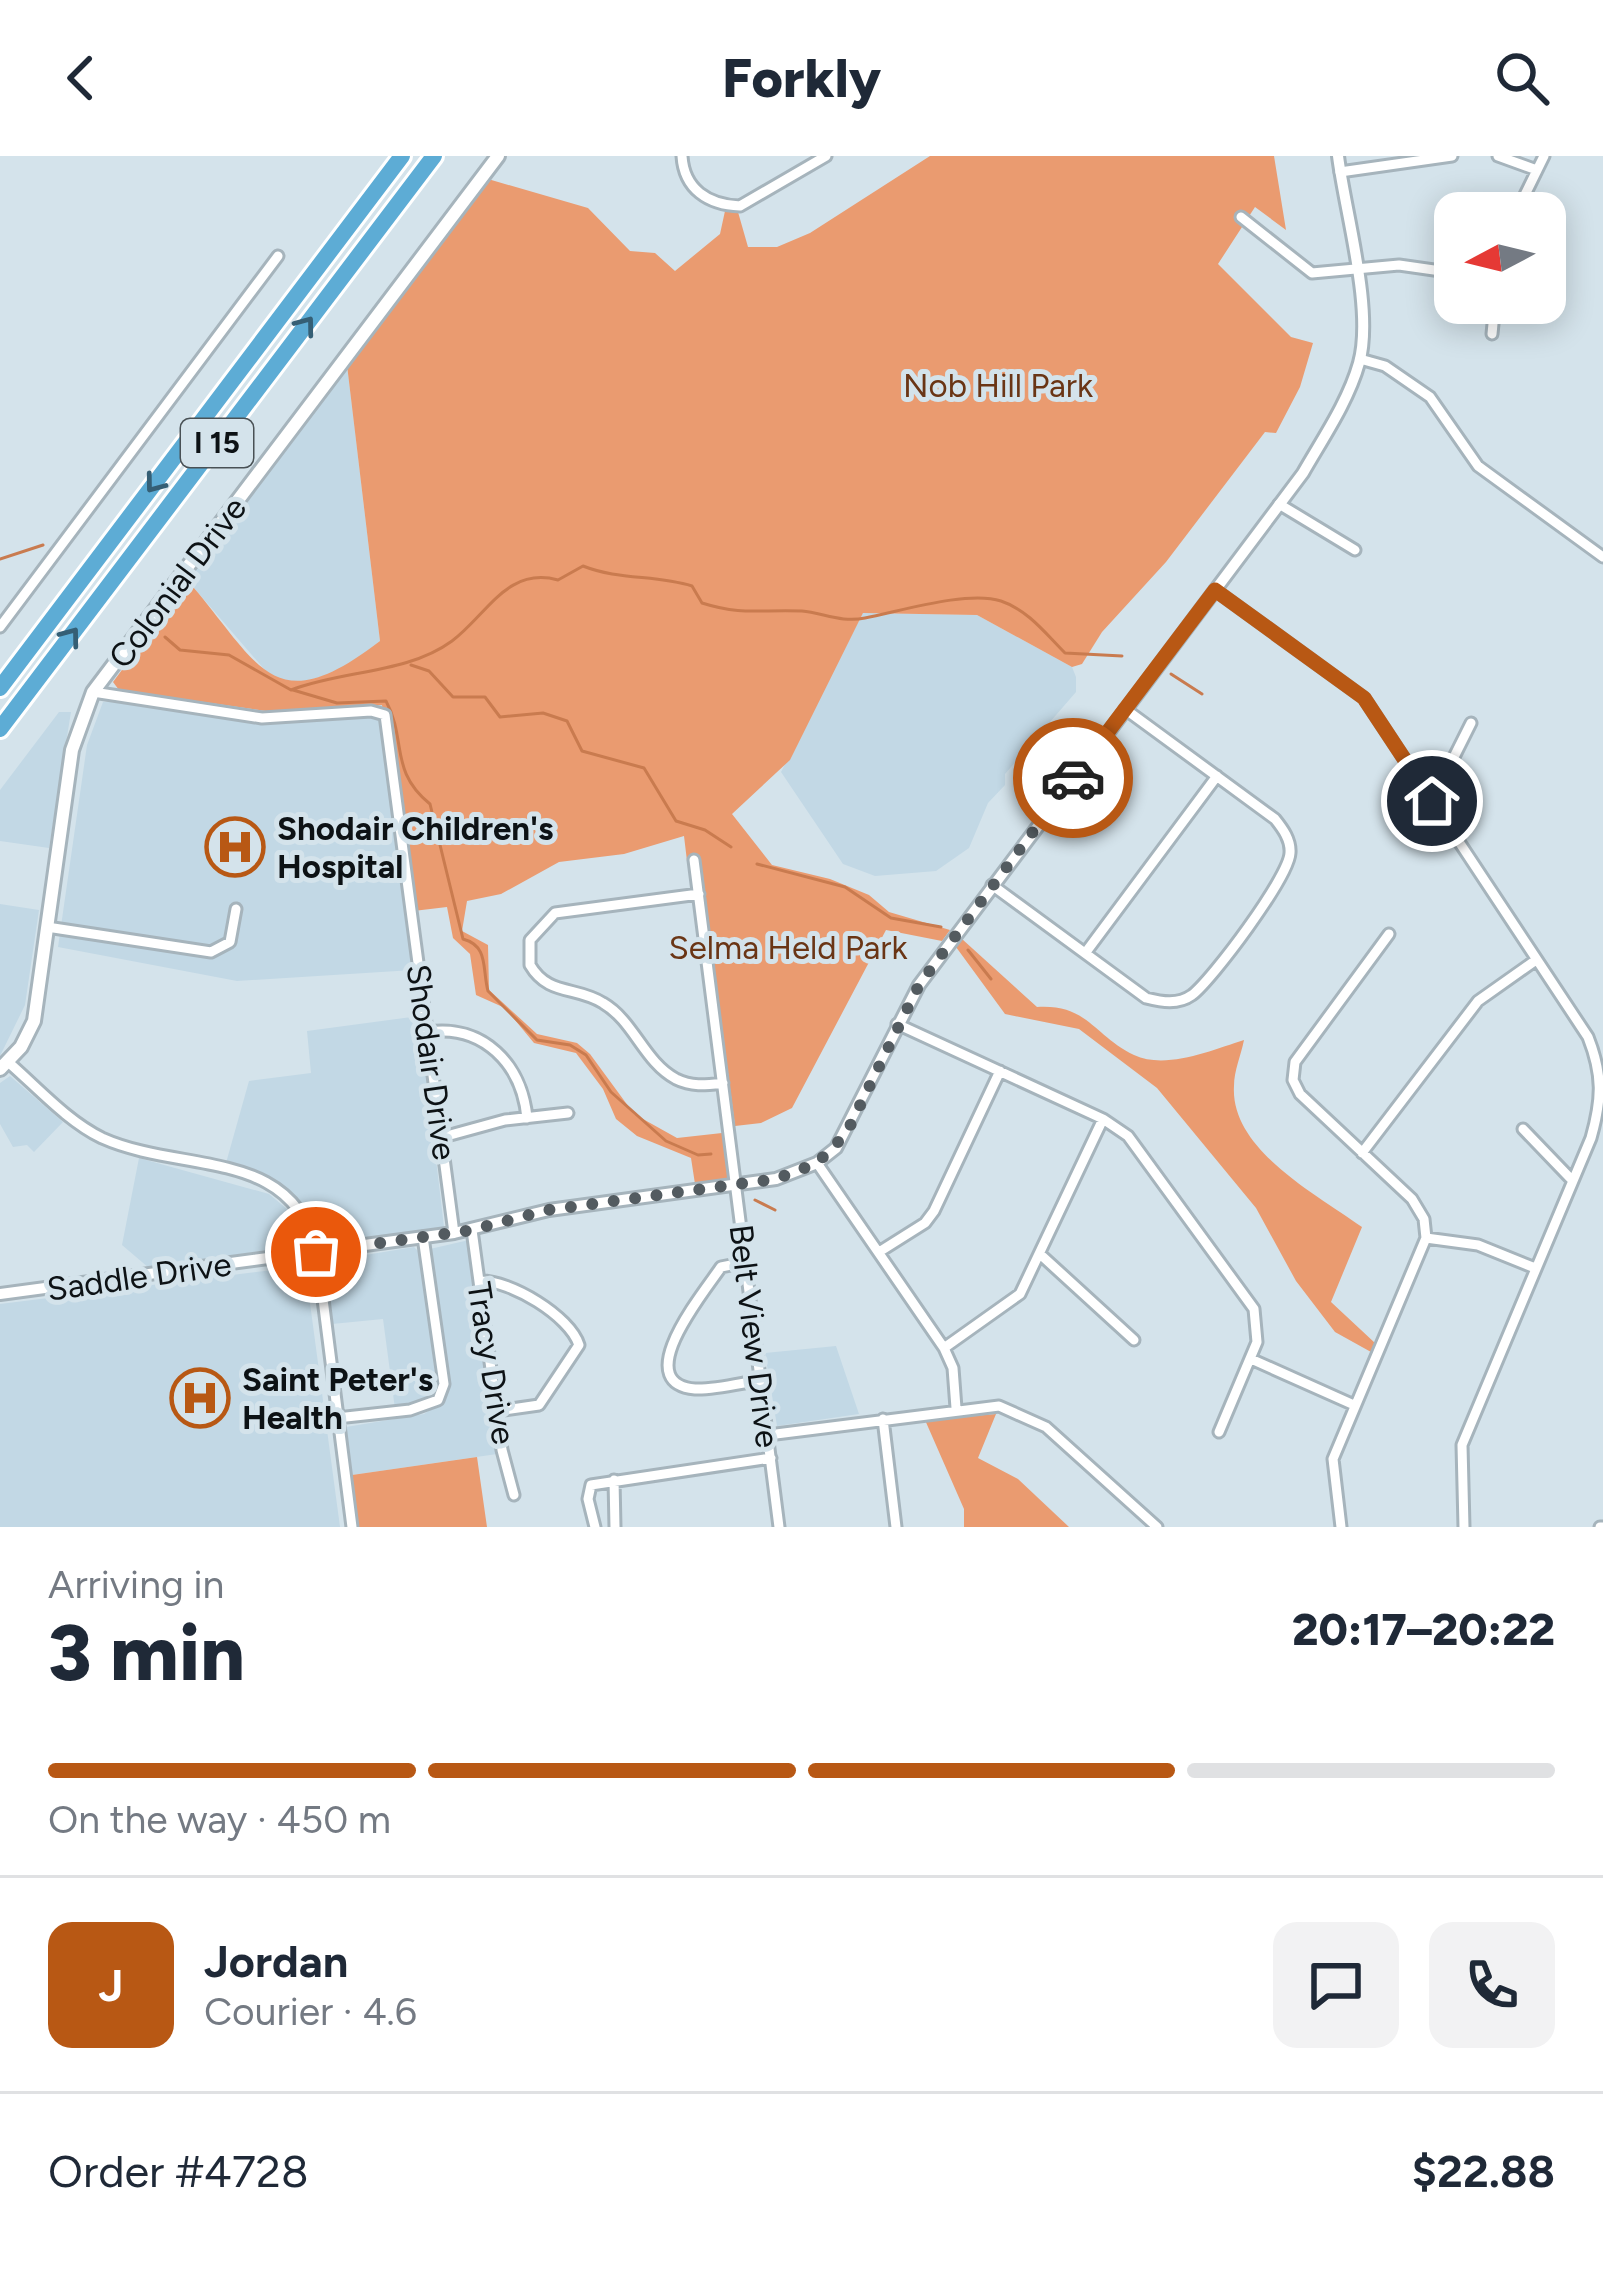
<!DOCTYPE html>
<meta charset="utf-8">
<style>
body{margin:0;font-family:Figtree,sans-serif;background:#f2f2f3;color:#1f2937;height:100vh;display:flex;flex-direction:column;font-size:45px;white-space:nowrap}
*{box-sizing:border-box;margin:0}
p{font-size:39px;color:#747a83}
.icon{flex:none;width:66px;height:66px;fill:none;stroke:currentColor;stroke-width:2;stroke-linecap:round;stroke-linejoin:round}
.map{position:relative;height:1371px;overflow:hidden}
.side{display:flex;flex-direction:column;background:#fff;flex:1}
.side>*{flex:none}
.needle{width:78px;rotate:263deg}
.buttons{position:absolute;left:1434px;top:36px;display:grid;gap:24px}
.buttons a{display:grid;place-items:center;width:132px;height:132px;border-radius:24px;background:#fff;box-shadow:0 6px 30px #0003;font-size:60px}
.pin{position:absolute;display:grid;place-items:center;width:102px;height:102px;color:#fff;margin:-51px;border:6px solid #fff;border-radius:50%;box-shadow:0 3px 12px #0007}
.courier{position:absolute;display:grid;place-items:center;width:120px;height:120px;margin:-60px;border:9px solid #b85814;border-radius:50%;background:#fff;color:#222;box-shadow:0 3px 15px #0007}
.overview em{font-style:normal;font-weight:800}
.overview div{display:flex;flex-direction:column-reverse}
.overview{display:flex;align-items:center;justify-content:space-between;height:204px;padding:0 48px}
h1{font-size:78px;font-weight:800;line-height:90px}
.bar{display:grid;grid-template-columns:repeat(4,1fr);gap:18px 12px;align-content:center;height:144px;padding:0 48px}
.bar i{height:15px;border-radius:9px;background:#e0e1e3}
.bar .active{background:#b85814}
.bar p{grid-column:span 4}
.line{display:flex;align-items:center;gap:30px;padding:0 48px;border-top:3px solid #e0e1e3}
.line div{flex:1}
.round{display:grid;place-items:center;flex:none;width:126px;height:126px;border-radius:24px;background:#f2f2f3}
header{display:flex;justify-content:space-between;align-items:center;height:156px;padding:0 48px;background:#fff;font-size:54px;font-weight:800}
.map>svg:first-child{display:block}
.built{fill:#c2d8e5}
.green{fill:#ea9b70}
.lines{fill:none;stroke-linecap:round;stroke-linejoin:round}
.stream{stroke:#c97b4f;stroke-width:3}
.minor-casing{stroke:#a6b4bc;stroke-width:15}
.tertiary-casing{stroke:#a6b4bc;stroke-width:16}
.secondary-casing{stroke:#a6b4bc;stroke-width:18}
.motorway-casing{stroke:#fff;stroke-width:22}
.minor{stroke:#fff;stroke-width:9}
.tertiary{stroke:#fff;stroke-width:10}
.secondary{stroke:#fff;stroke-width:12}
.motorway{stroke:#5dacd5;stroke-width:16}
.oneway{stroke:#355f75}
.done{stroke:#535b60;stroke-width:12;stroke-dasharray:0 21.6}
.route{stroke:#b85814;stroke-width:15}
.labels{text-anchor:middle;stroke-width:10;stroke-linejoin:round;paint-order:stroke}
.shield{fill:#d4e3eb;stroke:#495155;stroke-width:3}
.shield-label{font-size:30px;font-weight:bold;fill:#0d1215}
.park-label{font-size:33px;fill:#6a3515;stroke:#d4e3eb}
.street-label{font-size:33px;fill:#0d1215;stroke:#d4e3eb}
.poi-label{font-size:33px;font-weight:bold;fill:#0d1215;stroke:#d4e3eb;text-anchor:start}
</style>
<header><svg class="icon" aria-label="back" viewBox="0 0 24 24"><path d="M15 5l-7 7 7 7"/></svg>Forkly<svg class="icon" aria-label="search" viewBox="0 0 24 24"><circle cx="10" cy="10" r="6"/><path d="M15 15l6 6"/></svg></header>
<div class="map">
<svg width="1603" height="1371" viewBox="0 0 1603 1371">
<rect width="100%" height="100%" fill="#d4e3eb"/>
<path class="built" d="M347,209l33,276 -39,30 -45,13 -25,-7 -83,-96z
M863,457l114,2 95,52 4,10v15l-71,82v11l-17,18 -19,45 -33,23 -61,5 -32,-12 -62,-92z
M103,546l279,3 31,265 -176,11 -179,-34 29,-202z
M59,556h12l-22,136 -49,-7v-51z
M0,748l39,6 -14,95 -25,51z
M419,860l25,211 -123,17 -8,-23 -29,-35 -58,-23 23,-82 62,-8 -4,-42z
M10,920l53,46 -29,30 -7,-7 -14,2 -13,-23v-41z
M139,1002l130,36 18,15 19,35 -157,24 -27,-23z
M469,1084l28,214 -145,21 -6,-48 78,-13 19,-13 5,-17 -18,-135z
M414,1091l7,7 16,139 -5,8 -37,8 -12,-90 -51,5 -9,-62z
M305,1110l35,261h-340v-223z
M836,1190l23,68 -82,12 -12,-73z"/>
<path class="green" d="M930,0h344l12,74 -31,-23 -37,57 73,73 22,6 -13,44 -24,46 -11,-1 -99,130 -64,70 -20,32 -10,3 -95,-52 -114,-2 -73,147 -58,54 40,51 58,14 39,16 20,17 61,18 -8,11 -56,-11 -94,178 -31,15 -26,3 -35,-266 -13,1 -3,-25 -60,18 -65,8 -58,32 -34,7 -5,30 26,14 1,45 48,44 40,9 13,11 44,60 43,24 45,-5 6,47 -33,4 -4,-26 -54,-22 -21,-17 -13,-30 -27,-36 -42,-10 -29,-35 -29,-13 -6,-41 -17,-16 -6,-31 -42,5 -23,-207 -102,8 -161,-23 -6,-8 75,-101c72,83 84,143 192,60l-33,-276 141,-186 100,29 42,43 25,2 20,18 45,-37 5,-23 13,1 10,35h29l33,-14z
M962,783l75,68c51,-3 56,28 97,48 32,15 78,-5 110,-15 -3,15 -10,31 -10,46 -4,64 84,109 128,141l-31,75 44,41 -4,9 -36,-20 -39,-51 -40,-73 -99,-120 -78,-59 -74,-15 -49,-67z
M996,1258l-18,44 40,21 51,48h-105v-18l-39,-89z
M477,1301l10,70h-129l-6,-52z"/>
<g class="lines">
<path class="stream" d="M0,403l43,-14
M165,481l15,13 49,5 62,35c52,-20 116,-16 161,-49 35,-26 55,-75 106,-61l25,-14c35,14 73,9 109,20l10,17c41,13 59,6 100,8 21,2 40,12 63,7 33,-6 102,-28 136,-17 27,9 45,33 64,52l57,3
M411,509l18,6 24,26h32l15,20 43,-4 24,8 15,30 62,17 32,53 29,9 26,17
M1171,518l31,20
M293,534l44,13 49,-2c21,39 3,70 44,103l33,135c26,7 19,30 25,52l49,49 33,5 16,10 25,37 55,49 32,14 13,-1
M757,708l88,23 46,31 50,9
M968,794l23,29
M755,1044l20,10"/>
<defs>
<path id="minor" d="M682,0c2,33 26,49 58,50l86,-50
M1498,0l36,13
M1340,16l112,-16
M1516,57l28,-57
M1241,61l71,56 87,-8 56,8
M1492,178l3,-31
M1360,203l25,7 45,31 48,69 125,91
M1279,348l76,46
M1215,434l149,108 224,339c15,38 14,62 3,101l-129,307 2,82
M0,471l278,-371
M93,536l169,26 109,-7 14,4 69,518
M1432,645l39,-78
M694,704l85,667
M992,729l154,113c16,4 32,7 46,-3 20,-15 97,-118 98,-142 1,-13 -7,-24 -15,-34l-150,-110
M699,738l-144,19 -25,27v25c18,31 46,21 73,38 31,18 41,59 73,76 16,8 30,6 47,4
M47,771l164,25 19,-10 6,-33
M1086,796l131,-176
M897,868l206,95 25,17 126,173 3,33 -38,90
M428,876c55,-8 94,32 99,86
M8,906c29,25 59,59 94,76 80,36 190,8 215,114l35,275
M1523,973l49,51
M443,981l62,-17 63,-7
M1362,997l116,-152 58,-41
M817,1007l127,185 9,20 3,40
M472,1074l30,220 12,45
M1426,1082l52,7 57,23
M879,1096l46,-29 9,-12 66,-140
M1041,1099l93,85
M746,1106l-25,5c-16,24 -93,116 -26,122 20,1 46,-6 66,-9
M480,1125c30,-1 90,35 99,64l-40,60 -42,6
M944,1192l76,-54 83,-175
M1251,1203l103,46
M337,1262l73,-8 28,-10 6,-16 -21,-147
M883,1263l13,108
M768,1279l231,-29 47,21 111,100
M614,1324l1,47
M595,1371l-7,-28 3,-14 180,-27
M1341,1371l-8,-68 93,-221 -2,-19 -12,-20 -112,-105 -7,-14 2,-18 94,-128
M1600,1371h3"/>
<path id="tertiary" d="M0,1138l454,-61 95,-23 227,-31 41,-16 19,-15 83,-163 384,-512c20,-35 45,-71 56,-110 15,-53 -14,-151 -21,-207"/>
<path id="secondary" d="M0,913l21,-22 13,-26 38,-271 21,-58 405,-536"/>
<path id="motorway" d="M0,532l402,-532
M0,573l434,-573"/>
</defs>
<use href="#minor" class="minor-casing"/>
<use href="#tertiary" class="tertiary-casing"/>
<use href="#secondary" class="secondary-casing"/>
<use href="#motorway" class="motorway-casing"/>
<use href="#minor" class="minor"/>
<use href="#tertiary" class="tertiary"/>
<use href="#secondary" class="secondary"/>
<use href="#motorway" class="motorway"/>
</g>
<defs><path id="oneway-chevron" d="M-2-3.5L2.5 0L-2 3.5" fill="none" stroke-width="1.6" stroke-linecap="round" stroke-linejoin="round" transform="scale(3)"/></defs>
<g class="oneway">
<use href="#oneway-chevron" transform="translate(306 169) rotate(-53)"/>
<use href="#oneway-chevron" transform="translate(154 328) rotate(127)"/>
<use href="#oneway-chevron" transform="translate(71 480) rotate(-53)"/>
</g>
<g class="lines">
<path class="done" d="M316,1096l156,-22 76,-20 228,-31 41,-16 29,-29 73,-149 154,-207"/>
<path class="route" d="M1073,622l142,-188 149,108 68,103"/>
</g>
<defs>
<symbol id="hospital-ring" viewBox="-11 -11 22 22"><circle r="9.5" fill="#d4e3eb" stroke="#b85814" stroke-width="1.5"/><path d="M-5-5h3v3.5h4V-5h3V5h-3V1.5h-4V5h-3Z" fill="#b85814"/></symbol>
</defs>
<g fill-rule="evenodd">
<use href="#hospital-ring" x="202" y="658" width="66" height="66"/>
<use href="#hospital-ring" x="167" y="1209" width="66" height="66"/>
</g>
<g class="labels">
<rect class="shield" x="181" y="263" width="72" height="48" rx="9"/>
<g class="shield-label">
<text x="217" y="297">I 15</text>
</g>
<g class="park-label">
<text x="998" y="241">Nob Hill Park</text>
<text x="788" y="803">Selma Held Park</text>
</g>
<g class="street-label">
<text transform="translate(177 426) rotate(-53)" y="12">Colonial Drive</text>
<text transform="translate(432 906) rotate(82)" y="12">Shodair Drive</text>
<text transform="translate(139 1120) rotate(-8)" y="12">Saddle Drive</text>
<text transform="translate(755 1180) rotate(83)" y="12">Belt View Drive</text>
<text transform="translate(492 1207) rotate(81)" y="12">Tracy Drive</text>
</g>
<g class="poi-label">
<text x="277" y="684">Shodair Children's<tspan x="277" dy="38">Hospital</tspan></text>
<text x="242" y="1235">Saint Peter's<tspan x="242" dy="38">Health</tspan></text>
</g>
</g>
</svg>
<div class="buttons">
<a><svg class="needle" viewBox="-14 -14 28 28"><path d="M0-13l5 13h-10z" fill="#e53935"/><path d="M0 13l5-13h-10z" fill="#747a83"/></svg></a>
</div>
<div class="pin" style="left:316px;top:1096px;background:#ea580c"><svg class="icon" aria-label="bag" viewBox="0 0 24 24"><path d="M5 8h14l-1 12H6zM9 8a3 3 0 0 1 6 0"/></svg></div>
<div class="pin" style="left:1432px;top:645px;background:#1f2937"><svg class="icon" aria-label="home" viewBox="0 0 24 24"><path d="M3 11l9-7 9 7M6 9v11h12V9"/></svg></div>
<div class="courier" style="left:1073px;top:622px"><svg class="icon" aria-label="car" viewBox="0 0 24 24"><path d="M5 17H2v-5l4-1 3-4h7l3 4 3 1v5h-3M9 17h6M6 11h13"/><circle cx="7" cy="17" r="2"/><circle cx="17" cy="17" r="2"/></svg></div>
</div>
<section class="side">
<div class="overview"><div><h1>3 min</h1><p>Arriving in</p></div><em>20:17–20:22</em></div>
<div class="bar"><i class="active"></i><i class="active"></i><i class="active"></i><i></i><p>On the way · 450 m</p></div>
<div class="line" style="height:216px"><b class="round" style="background:#b85814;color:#fff">J</b><div><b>Jordan</b><p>Courier · 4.6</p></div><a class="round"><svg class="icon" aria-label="chat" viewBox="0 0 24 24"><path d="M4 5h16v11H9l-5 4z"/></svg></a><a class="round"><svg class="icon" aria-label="phone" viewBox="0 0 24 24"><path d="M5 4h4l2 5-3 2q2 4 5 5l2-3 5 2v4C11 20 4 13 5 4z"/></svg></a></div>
<div class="line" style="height:156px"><div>Order #4728</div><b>$22.88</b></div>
</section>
